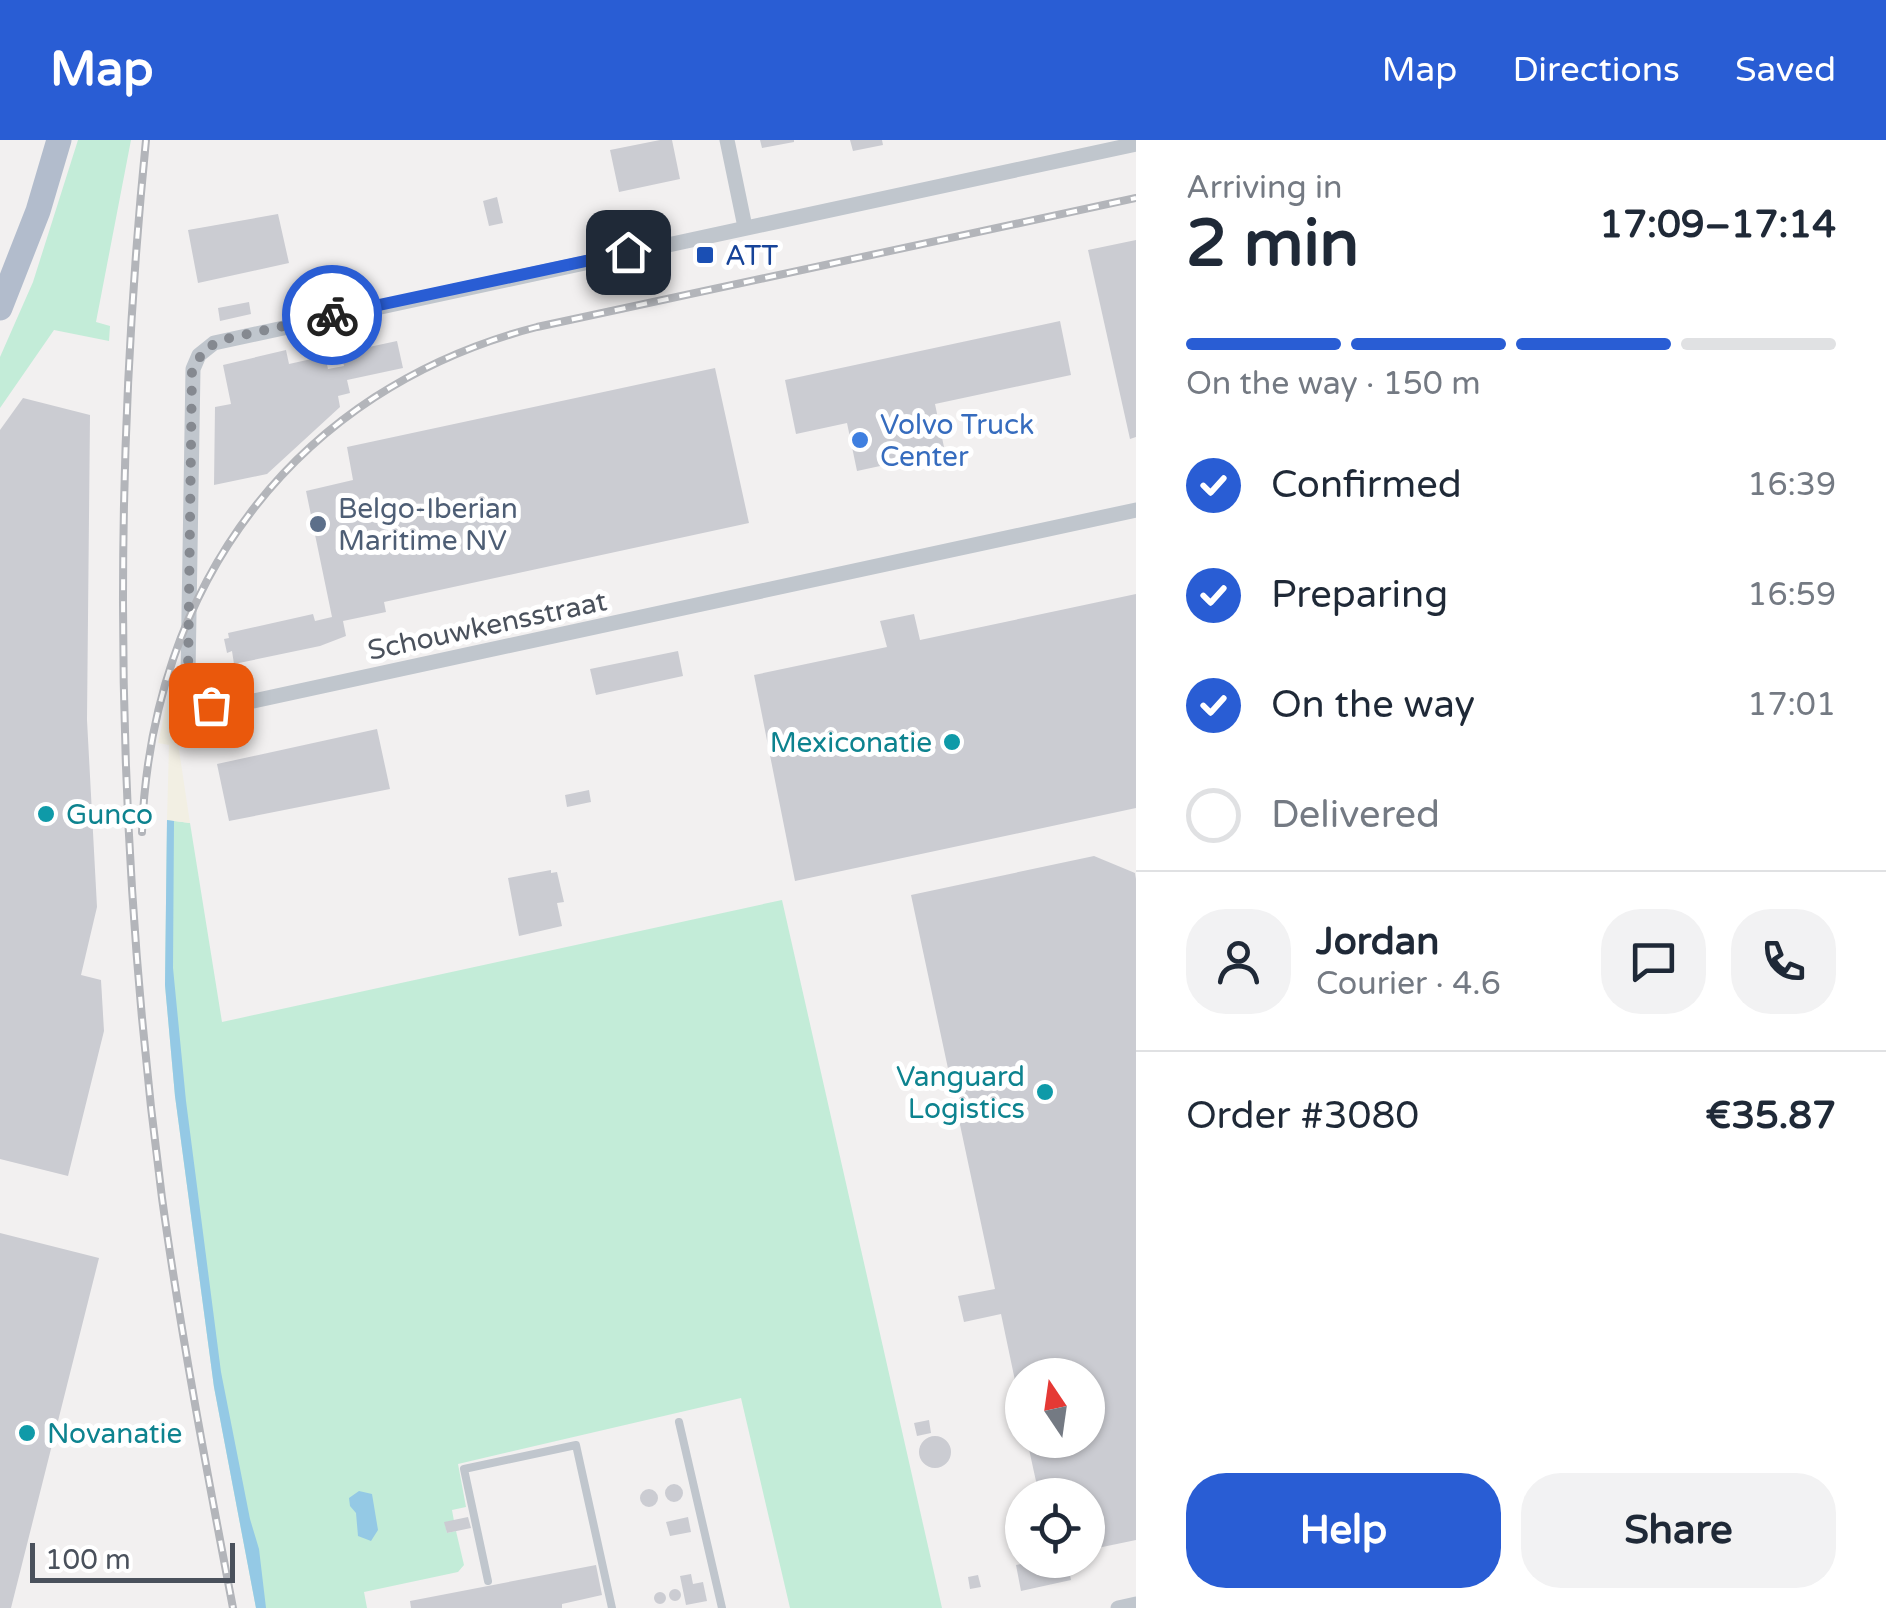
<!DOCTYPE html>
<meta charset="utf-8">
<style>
body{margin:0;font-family:"Varela Round",sans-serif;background:#f2f2f3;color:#1f2937;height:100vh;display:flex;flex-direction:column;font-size:38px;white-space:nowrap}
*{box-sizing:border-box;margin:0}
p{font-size:32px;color:#747a83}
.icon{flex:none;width:55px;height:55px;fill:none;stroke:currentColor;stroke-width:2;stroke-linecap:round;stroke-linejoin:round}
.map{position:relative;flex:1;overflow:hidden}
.panel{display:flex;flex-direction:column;background:#fff;width:750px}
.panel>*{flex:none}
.needle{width:65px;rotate:347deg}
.buttons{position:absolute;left:1005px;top:1218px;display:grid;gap:20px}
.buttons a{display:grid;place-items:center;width:100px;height:100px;border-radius:50%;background:#fff;box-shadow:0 2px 8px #0004;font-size:50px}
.scale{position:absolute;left:30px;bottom:25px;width:205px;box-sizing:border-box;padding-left:10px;border:5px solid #4a515c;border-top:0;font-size:28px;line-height:35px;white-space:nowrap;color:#4a515c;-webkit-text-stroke:8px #fff;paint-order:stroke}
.pin{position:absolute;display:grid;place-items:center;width:85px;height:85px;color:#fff;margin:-42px;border-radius:20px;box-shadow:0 5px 15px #0006}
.courier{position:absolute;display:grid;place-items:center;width:100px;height:100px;margin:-50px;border:8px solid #295dd4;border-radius:50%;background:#fff;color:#222;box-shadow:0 2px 12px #0007}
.headline em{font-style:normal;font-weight:800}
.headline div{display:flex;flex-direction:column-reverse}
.headline{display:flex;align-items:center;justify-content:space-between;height:170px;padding:0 50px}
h1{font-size:65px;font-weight:800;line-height:75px}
.bar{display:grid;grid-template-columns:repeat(4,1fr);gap:15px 10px;align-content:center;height:120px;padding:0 50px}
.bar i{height:12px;border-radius:8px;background:#e0e1e3}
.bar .active{background:#295dd4}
.bar p{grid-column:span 4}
.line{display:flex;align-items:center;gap:25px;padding:0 50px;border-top:2px solid #e0e1e3}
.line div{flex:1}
.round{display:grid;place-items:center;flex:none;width:105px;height:105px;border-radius:40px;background:#f2f2f3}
ol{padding:0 50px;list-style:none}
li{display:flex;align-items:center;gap:30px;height:110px}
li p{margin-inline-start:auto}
li .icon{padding:10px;border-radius:50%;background:#295dd4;color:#fff;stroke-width:4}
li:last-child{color:#747a83}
li i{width:55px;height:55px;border:5px solid #e0e1e3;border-radius:50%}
.action{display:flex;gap:20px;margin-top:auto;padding:20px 50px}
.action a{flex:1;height:115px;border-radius:40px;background:#295dd4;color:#fff;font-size:40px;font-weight:800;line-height:115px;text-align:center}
.action a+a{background:#f2f2f3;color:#1f2937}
header{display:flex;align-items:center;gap:60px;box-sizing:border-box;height:140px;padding:0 50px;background:#295dd4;color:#fff}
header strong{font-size:48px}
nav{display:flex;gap:55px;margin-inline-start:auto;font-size:35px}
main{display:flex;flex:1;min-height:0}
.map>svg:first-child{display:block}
.green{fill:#c3ecd8}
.sand{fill:#f2efe3}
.water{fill:#94c9e5}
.building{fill:#cbccd2}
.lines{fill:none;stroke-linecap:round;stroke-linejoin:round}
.lane{stroke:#c0c6cd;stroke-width:8}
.street{stroke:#c0c6cd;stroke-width:15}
.primary{stroke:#b2bccc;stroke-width:25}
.rail-casing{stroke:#b3b5ba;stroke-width:8}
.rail{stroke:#fff;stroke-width:4;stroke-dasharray:11;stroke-linecap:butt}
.done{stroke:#858990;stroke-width:10;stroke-dasharray:0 18}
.route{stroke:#295dd4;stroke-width:12}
.transit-dot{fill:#1a4fb4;stroke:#fff;stroke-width:4}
.shop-dot{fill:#3f7fe0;stroke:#fff;stroke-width:4}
.service-dot{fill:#5c6f8a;stroke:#fff;stroke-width:4}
.culture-dot{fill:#0f9aa8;stroke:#fff;stroke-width:4}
.labels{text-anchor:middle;stroke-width:10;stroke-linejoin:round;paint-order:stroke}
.transit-label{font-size:28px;fill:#164399;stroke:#fff;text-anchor:start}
.shop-label{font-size:28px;fill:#366cbe;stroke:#fff;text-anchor:start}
.service-label{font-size:28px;fill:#4e5e75;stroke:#fff;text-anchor:start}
.street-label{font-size:28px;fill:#4a515c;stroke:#fff}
.culture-label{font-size:28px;fill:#0d838f;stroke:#fff;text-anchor:end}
</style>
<header>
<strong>Map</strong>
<nav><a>Map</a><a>Directions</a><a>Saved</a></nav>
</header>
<main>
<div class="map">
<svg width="1136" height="1468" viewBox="0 0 1136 1468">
<rect width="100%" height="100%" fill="#f2f0f0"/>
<path class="green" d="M78,0h53l-35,182 14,4 -1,15 -55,-11 -54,78v-51l33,-75z
M167,680l23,3 32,199 560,-122 160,708h-152l-49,-210 -283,66 8,43 -14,3 2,11 -9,2 2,10 9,-2 8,34 -6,7 -94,20 3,16h-111l-42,-221 -39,-291 -10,-111z"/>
<path class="sand" d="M173,536l3,54 14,93 -23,-3 2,-75 -11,-2z"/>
<path class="water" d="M167,680l7,1 -1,147 13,133 35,271 29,147 9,30 7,59h-10l-42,-221 -39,-291 -10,-111z
M359,1351l13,3 6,36 -7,11 -13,-5 -2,-23 -6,-7 -1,-8z"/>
<path class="building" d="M660,0h12l8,39 -61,13 -9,-42z
M760,0h34v2l-32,6z
M850,0h32l1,5 -30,6z
M497,57l6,26 -14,3 -6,-25z
M278,74l11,49 -91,20 -10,-53z
M1136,100v197l-6,2 -42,-189z
M249,162l2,12 -31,7 -2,-13z
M1060,181l11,54 -136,29 10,48 -88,19 -10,-48 -51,11 -11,-54z
M397,201l6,27 -56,12 3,13 -12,3 2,11 -73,67 -53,11 1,-78 16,-3 -8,-39 63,-15 3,14 36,-8 3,13 16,-3 -3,-13z
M715,228l34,155 -365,79 2,10 -43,9 3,15 -26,10 -86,18 -2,-13 -5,2 -3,-14 5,-1 -1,-5 85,-19 2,7 17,-4 -26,-126 47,-11 -6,-33z
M23,258l67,17 -3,305 10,187 -16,68 20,5 3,51 -36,145 -68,-17v-729z
M1136,454v214l-341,73 -41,-206 133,-28 -7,-26 34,-7 6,26z
M678,511l5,25 -87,19 -6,-26z
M377,589l13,60 -161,32 -12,-57z
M589,650l2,12 -24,5 -2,-12z
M1094,716l41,17 1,6v661l-48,10v-55h-49l-12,-55h61v-65h-66l-1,34 -20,-95 -37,8 -6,-26 37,-7 -84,-394z
M551,730v3l6,-1 7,30 -7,1 5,23 -43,10 -11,-58z
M0,1093l99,25 -88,350h-11z
M929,1280l2,13 -14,3 -3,-13z
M919 1312a16 16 0 1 1 32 0a16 16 0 1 1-32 0Z
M665 1353a9 9 0 1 1 18 0a9 9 0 1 1-18 0Z
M640 1358a9 9 0 1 1 18 0a9 9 0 1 1-18 0Z
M468,1377l3,11 -24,5 -3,-11z
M688,1377l3,15 -21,4 -4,-14z
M1041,1420h26l4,20 -50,11 -5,-26z
M596,1425l6,30 -40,9v4h-151l-1,-7z
M691,1434l2,10 10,-2 4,19 -21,4 -6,-29z
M978,1435l3,12 -11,2 -2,-12z
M669 1455a6 6 0 1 1 12 0a6 6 0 1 1-12 0Z
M654 1458a6 6 0 1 1 12 0a6 6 0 1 1-12 0Z"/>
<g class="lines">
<path class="lane" d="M679,1282l43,186
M488,1441l-24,-112 112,-24 36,163"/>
<path class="street" d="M727,0l18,87
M1136,4l-922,199 -15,12 -6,14 -5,306c9,30 28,33 56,28l892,-193
M1118,1468l18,-4"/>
<path class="primary" d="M0,168l38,-97 21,-71"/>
<defs>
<path id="rail" d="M146,0c-35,351 -30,707 16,1058 19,137 45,274 71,410
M142,692c9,-246 153,-443 395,-505l599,-129"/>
</defs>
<use href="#rail" class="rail-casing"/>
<use href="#rail" class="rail"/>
</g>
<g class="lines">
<path class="done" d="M211,565l-16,-11 -7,-19 4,-306 14,-21 20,-9 106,-24"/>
<path class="route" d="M332,175l296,-63"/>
</g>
<rect class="transit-dot" x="695" y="105" width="20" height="20" rx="5"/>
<circle class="shop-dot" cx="860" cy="300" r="10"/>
<circle class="service-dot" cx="318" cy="384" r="10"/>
<g class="culture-dot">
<circle cx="952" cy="602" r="10"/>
<circle cx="46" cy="674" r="10"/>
<circle cx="1045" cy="952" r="10"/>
<circle cx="27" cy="1293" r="10"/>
</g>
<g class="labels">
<g class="transit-label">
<text x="725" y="125">ATT</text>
</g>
<g class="shop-label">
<text x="880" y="294">Volvo Truck<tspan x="880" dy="32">Center</tspan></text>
</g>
<g class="service-label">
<text x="338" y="378">Belgo-Iberian<tspan x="338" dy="32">Maritime NV</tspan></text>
</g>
<g class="street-label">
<text transform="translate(487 485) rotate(-12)" y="10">Schouwkensstraat</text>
</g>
<g class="culture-label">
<text x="932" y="612">Mexiconatie</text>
<text x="66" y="684" text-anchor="start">Gunco</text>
<text x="1025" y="946">Vanguard<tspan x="1025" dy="32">Logistics</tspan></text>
<text x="47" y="1303" text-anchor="start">Novanatie</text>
</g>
</g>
</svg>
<div class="buttons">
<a><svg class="needle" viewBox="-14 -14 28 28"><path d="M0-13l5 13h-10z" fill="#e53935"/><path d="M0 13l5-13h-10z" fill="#747a83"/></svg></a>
<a><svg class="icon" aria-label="locate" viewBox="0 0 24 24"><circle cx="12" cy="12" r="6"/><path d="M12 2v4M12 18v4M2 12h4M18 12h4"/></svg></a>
</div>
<div class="scale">100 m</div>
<div class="pin" style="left:211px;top:565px;background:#ea580c"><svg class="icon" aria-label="bag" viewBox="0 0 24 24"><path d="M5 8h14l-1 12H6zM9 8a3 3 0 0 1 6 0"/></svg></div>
<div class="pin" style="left:628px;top:112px;background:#1f2937"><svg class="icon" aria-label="home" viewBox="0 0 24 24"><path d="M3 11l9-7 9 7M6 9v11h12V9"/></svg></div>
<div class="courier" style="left:332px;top:175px"><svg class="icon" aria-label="bike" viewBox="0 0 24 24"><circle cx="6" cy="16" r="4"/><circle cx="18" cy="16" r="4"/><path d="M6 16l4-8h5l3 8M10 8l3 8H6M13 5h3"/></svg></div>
</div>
<section class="panel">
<div class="headline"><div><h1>2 min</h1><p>Arriving in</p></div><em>17:09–17:14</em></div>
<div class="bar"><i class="active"></i><i class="active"></i><i class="active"></i><i></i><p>On the way · 150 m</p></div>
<ol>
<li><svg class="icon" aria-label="check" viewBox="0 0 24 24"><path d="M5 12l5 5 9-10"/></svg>Confirmed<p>16:39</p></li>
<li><svg class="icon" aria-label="check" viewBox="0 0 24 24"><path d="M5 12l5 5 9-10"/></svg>Preparing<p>16:59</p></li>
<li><svg class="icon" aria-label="check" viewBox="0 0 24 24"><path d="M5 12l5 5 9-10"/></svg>On the way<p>17:01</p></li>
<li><i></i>Delivered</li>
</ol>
<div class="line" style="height:180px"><a class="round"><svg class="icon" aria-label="person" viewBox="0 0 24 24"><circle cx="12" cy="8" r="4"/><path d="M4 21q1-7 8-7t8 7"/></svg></a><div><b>Jordan</b><p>Courier · 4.6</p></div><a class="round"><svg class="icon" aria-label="chat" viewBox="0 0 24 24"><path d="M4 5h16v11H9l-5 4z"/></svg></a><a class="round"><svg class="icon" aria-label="phone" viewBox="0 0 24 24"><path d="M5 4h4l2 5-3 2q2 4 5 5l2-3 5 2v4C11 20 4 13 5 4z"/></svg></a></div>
<div class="line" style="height:130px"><div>Order #3080</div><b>€35.87</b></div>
<div class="action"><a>Help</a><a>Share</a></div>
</section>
</main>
